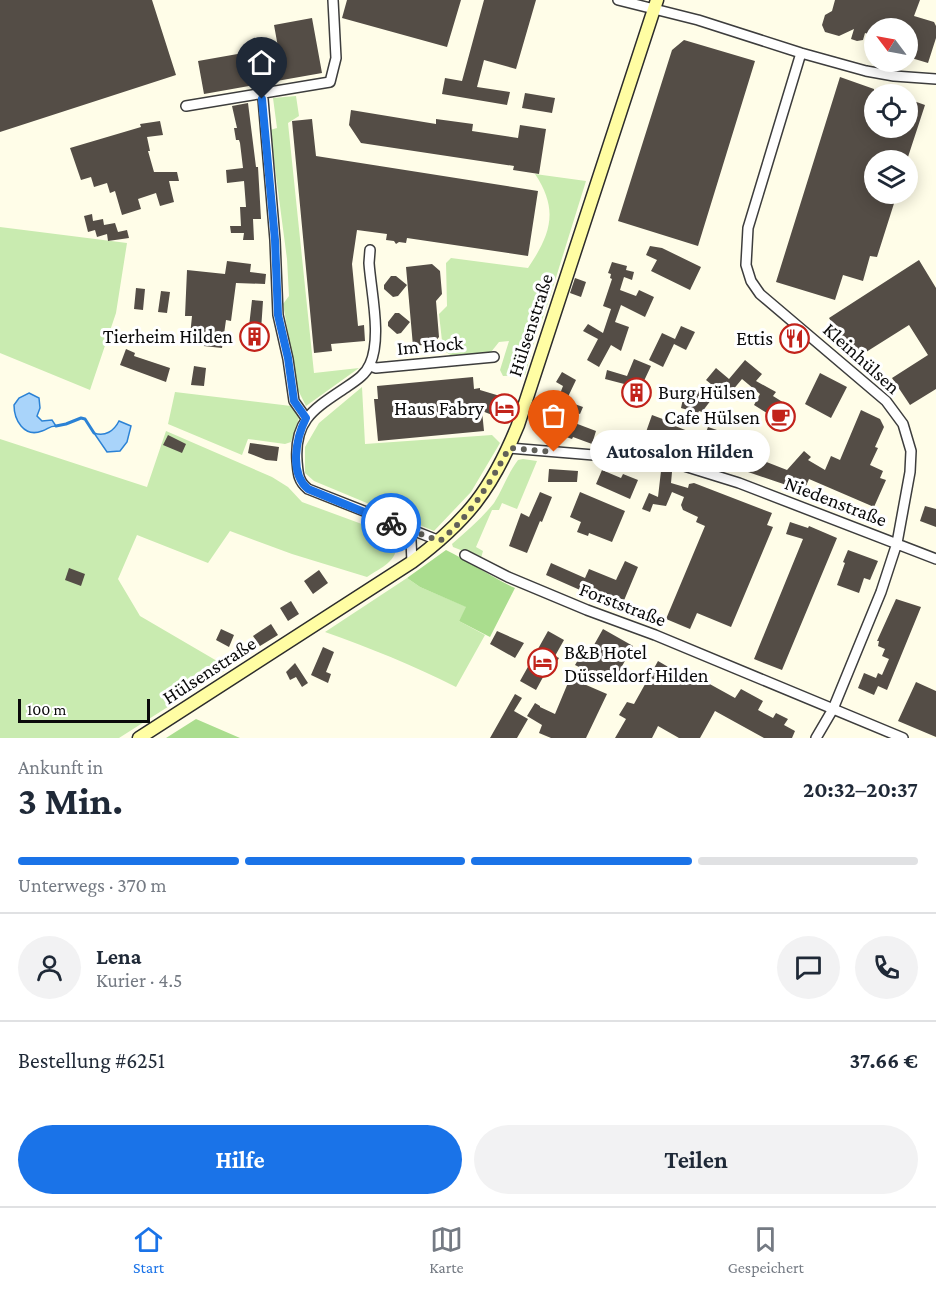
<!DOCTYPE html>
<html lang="de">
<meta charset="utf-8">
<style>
body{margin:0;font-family:"Crimson Pro",serif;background:#f2f2f3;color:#1f2937;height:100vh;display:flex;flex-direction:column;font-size:22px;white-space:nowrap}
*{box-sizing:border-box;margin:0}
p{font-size:20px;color:#747a83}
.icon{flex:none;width:33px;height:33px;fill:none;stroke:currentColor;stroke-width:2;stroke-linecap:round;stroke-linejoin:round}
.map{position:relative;height:738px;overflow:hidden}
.details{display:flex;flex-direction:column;background:#fff;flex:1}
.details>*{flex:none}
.needle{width:39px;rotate:302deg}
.fabs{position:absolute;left:864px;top:18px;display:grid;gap:12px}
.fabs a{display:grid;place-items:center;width:54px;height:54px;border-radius:50%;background:#fff;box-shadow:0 3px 15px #0003;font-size:30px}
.scale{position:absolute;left:18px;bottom:15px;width:132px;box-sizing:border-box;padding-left:6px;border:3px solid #0a0a0a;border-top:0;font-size:16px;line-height:21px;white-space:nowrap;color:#0a0a0a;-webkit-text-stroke:4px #fff;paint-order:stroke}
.pin{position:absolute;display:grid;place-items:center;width:51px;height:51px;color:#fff;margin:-62px -26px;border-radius:50% 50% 50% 0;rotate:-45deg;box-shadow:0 0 6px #0007}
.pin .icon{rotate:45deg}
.courier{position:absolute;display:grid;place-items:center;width:60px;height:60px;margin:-30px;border:4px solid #1a73e8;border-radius:50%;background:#fff;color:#222;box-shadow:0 2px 8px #0007}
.bubble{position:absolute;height:42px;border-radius:21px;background:#fff;box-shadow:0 3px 15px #0003;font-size:20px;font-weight:700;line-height:42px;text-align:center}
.overview em{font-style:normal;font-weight:700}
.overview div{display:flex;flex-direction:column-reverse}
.overview{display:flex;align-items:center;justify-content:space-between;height:102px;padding:0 18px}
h1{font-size:39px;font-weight:700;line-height:45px}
.bar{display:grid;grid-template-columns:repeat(4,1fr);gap:9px 6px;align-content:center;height:72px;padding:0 18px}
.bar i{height:8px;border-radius:4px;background:#e0e1e3}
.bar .current{background:#1a73e8}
.bar p{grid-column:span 4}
.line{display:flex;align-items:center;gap:15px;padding:0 18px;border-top:2px solid #e0e1e3}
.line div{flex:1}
.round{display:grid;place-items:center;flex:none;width:63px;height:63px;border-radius:32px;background:#f2f2f3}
.action{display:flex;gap:12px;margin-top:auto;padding:12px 18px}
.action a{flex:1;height:69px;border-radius:36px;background:#1a73e8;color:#fff;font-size:24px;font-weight:700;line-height:69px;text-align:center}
.action a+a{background:#f2f2f3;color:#1f2937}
.dock{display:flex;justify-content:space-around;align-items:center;height:84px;border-top:2px solid #e0e1e3;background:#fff;font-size:16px;color:#747a83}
.dock a{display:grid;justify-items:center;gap:3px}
.dock .current{color:#1a73e8}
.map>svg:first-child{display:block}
.green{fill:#c9ebb0}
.forest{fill:#aadd8e}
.water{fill:#a9d4fa;stroke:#2b82d5;stroke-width:1.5}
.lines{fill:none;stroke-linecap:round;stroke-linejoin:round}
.stream{stroke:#2b82d5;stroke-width:3}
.building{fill:#544d46}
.street-casing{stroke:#3d3d3d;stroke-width:12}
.secondary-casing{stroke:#2c2c2c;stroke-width:15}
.street{stroke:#fff;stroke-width:9}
.secondary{stroke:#fffda3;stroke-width:12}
.done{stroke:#605f58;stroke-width:6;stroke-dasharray:0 10.8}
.route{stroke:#1a73e8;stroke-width:8}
.labels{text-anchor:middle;stroke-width:6;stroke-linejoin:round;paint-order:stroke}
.street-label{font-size:20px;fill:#0a0a0a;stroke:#fff}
.poi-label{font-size:20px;fill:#0a0a0a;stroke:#fff;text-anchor:end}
</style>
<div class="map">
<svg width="936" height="738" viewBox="0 0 936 738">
<rect width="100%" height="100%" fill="#fffde8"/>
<path class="green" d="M296,96l3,20 -11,7 26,250 45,-5 -53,38 -8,-16 -15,-86 6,-8 -2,-37 -17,-129 7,-2 -4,-30z
M535,174l51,7 -37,119 -16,46h-4l-2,7 4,1 -6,21 -22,1 -3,-6 9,-29 -10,1 -8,10 -39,4 -9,-6 -4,-36 8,-8 -1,-43 5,-5 77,10c23,-34 31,-58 7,-94z
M0,227l127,16 -11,70 -26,77 -90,-37z
M362,387l3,57 127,-9 8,8 -29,49 -37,39 -120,-50 -9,-8v-26l14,-24z
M175,392l116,14 8,12 -8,24 -6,2 -37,-5 -6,16 -74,-31z
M166,431l106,46 16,10 14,15 87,32 8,7c1,21 -15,26 -30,36l-75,-23 -62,-23 -22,32 -71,-28 -19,44 22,37 89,52 -110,70h-119v-299l147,48z
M523,459l14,2 -20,48 -15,-6 -3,7h-7l-16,37 7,4 -2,7 -28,-11 -1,-3c15,-13 30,-26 42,-41 9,-14 14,-30 24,-43z
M407,578l13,9 47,20 -8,14 26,14 -29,52c-43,-22 -86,-39 -131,-55z"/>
<path class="forest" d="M446,550c24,12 45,27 69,38l-25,49 -31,-16 7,-14 -46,-20 -13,-9z
M196,719l44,19h-74z"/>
<path class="water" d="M29,393l10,5 1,10 -3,8 5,5 10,-1 4,6c-7,0 -8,3 -14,5 -18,7 -28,-11 -28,-26l5,-7z
M119,421l12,5 -4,16 -7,9 -13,1 -13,-19c11,4 20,-2 25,-12z"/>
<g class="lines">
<path class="stream" d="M56,426l10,-2 15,-6 4,1 9,14"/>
</g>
<path class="building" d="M0,0h152l24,75 -176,57z
M347,0h114l-14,47 -105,-29z
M484,0h52l-20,69 -32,-9 -7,27 33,5 -3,13 -65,-11 3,-16 17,3z
M835,0h85l-6,16 20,6 2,4v12l-8,25 -20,-6v-29h-34v8l-9,-3 -2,7 -6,1 -6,-2 3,-10 -15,7 -14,-4 -3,-7 3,-10 7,-4z
M312,18l10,55 -118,21 -6,-33 80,-14 -4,-22z
M684,40l71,21 -57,185 -80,-25 54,-171z
M840,77l34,12v39h34v-29l17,6 -18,55h-33v34h23l-20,63 -7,-1 -7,25 -20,-6 -8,25 -59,-18z
M525,93l30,5 -3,15 -30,-5z
M248,103l8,64h2l3,52h-8l1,21h-11l1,-7h-13l-1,-7h11l-1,-19h6l-2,-26 -17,2 -1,-13 17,-2 -3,-25 -1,-3h-3l-2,-12h3l-5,-22z
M351,110l85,14v-5l37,5 -1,7 46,7 2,-13 26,4 -7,45 -26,-4 1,-4 -153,-23 -12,-18z
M312,119l4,37 222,35 -10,65 -121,-18 -1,5 -7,-1 -3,2 -2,-3 -8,-1 1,-6 -30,-4 -5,34 6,62 6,-1 1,16 -34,3 1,7 -18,2 -22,-232z
M160,121l3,14 -16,2 3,14h-2l6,21h23l2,9h-10l5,21 -14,4 -4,-13 -18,6 3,10 -19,6 -7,-24 -5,2 -3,-10 -13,4 -3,-10 -10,3 -11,-32 71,-21 -1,-3z
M92,214l1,7 10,-2 1,6 11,-2 3,9 9,-2 2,8 -21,3 -1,-7 -10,3 -2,-7 -7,2 -4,-16z
M650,246l12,2 39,19 -11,23 -39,-19 6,-11 -11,-5z
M919,260l17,28v101l-26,16 -18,-27 36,-23 -19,-30 -54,34 -26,-41z
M227,261l24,3 -1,8 16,2 -1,10 -29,-1 -5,38 -5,-1 -4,28 -37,-4 1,-9 4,1 2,-20h-7l2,-46 38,4z
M612,262l15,4 -1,4 8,2 -2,8 -8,-3 -4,13 16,6 3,-6 15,7 -9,20 -24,-12 -6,17 14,5 -8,24 -10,-6 -12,22 -12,-7 11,-21 -15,-8 5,-7 15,9 8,-24 -8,-3 9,-27 -2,-1 1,-4 -3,-1z
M432,264l8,7 2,23 -6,7 3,36 -6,7 -20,2 -7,-79z
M391,276h5l11,9 -9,11 -5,1 -9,-8v-4z
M575,278l11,4 -5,15 -11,-4z
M136,288l9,1 -2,21 -9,-1z
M161,291l9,1 -3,21 -9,-1z
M252,300l11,1 -3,44 -13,-1z
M395,313h4l11,9 -9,11 -4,1 -9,-8v-4z
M681,326l14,6 -9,18 -12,-6 -11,23 -14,-7 13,-27 13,6z
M126,349l9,4 -1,3 36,12 -4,14 -46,-17z
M634,359l17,7 -8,17 4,2 -8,18 -12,-5 5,-12 -27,-7 2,-9 20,6z
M745,360l17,14 -6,7 20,11 -3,4 16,10 -9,15 -26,-16 6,-11 -18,-15 -15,18 -21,-17 10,-12 13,11z
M194,366l12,2 -2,18 -13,-1z
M562,372l14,8 -10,21 17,6 -3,7 -19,-5 3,-8 -6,-2 5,-13 -7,-4z
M820,373l27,14 -16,31 -26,-14z
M473,377l1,12 6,-1v2l37,11 -7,21 -28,-11 2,20 -106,10 -4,-42h4l-1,-13z
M691,389l23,7 -12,16 -3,-1 -1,2 -17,-5 3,-14 6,1z
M861,410l19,9 4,8 -9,20 3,1 -8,17 13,6 -3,7 6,2 -12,27 -65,-28 -5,12 -56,-19 6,-15 33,13 17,-19 7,6 -3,3 17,10 6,-14 9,4z
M652,415l24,9 -1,2 13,5 -1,4 16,5 5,-13 12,4 -11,23 -26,-10 -1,5 -13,-5 1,-4 -24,-8z
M559,417l37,14 -4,13 -19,-7 -1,2 -18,-6z
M168,435l18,9 -4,9 -19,-8z
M250,443l29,4 -2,14 -11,-1 -18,-7z
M549,469l29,2 -1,11h-29z
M602,470l19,8 2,-4 15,6 -8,19 -34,-15z
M661,471l11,1 -1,11 17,5 1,-4 5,-1 78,30 -5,12 6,2 -42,100 -34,-14 -7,16 -24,-10 39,-93 -9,-4 2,-5 -15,-7 -2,-5 3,-8 -12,-5 -6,14 -13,-2 -3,8 -8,-3 7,-16 9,4z
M540,492l12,5 -10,25 -2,-1 -13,32 -18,-7 12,-33 8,4z
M580,492l45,19 -13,31 -23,-9 -1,3 -11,-4 4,-10 -11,-5z
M925,506l11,3v18l-16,-6z
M790,522l18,6 1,-2 28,12 -55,132 -28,-11 49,-120 -17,-5z
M848,550l30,11 -8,19 -6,-2 -5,15 -22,-8 8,-22 -2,-1z
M625,561l13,6 -18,43 -41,-17 1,-3 -34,-15 5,-12 34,15 4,-9 27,11z
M69,568l16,6 -4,12 -16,-6z
M319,570l9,13 -15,11 -9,-13z
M896,599l25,8 -34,83 -9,-4 -4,9 -16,-7 6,-15 12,5 2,-5 4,2 7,-16 -7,-3 3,-7 -7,-3 1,-5h-2z
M291,601l8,13 -11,7 -8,-13z
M271,624l7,11 -18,11 -7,-10z
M221,629l13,6 -5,12 -13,-7z
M603,629l30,17 -19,35 -15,-8 -2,3 -22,-11 6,-10 3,2 4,-6 2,1z
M497,631l27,12 -9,15 -25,-14z
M548,631l16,9 -9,16 4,2 -7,12 -4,-2 -12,22 -16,-9z
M323,647l11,5 -8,20 5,2 -3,9 -17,-8z
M658,661l36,21 3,-5 38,21 6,-9 22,12 -5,9 15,8 3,-5 12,6 -4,6 11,6 -3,7h-28l-49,-27 -15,27h-21l-21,-12 -6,12h-37l11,-19 -7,-4 8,-13 7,2z
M295,663l13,20 -6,4 -6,-10 -6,3 -4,-8z
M570,678l37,16 -21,44h-35l-12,-5 3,-8 -15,-9 8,-13 5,3v1l15,7z
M916,682l20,9v46l-38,-16z
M515,694l7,4 -8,13 14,8 -11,19h-27z"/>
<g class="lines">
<defs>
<path id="street" d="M618,0l80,20 103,33 65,18 28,5 42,3
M801,53l-53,175 -2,37 5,16 9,13 126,107 17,23 8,27 -1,21 -13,71 -16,49 -48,117 -17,29
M263,99l12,141 3,75 10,44 6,42 12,17
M186,106l144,-24 6,-24 -3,-58
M370,250l-1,13c2,29 13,74 1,101 -4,10 -13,16 -22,22 -32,22 -54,32 -51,75 1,12 1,20 11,28l132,52
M370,366l6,2 118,-11
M509,448l121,10 51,7 58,18 197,76
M399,528l12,13 1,21
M465,555l43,22 79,33 68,25 248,103"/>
<path id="secondary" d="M139,738l273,-176c55,-41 80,-73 106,-137l139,-425"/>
</defs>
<use href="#street" class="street-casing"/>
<use href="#secondary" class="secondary-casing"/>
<use href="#street" class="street"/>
<use href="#secondary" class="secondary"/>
</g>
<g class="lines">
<path class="done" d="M391,523l49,18c31,-26 50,-58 69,-93l45,4"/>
<path class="route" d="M262,99l13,141 3,75 10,43 6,43 12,17c-10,20 -17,55 2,71l83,34"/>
</g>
<defs>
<symbol id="building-ring" viewBox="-11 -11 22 22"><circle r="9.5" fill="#fff" stroke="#c2231b" stroke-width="1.5"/><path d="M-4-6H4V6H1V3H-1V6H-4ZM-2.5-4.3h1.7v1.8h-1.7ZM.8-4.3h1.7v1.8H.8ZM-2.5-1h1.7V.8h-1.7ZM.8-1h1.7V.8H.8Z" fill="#c2231b"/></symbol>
<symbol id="restaurant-ring" viewBox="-11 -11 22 22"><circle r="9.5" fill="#fff" stroke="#c2231b" stroke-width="1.5"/><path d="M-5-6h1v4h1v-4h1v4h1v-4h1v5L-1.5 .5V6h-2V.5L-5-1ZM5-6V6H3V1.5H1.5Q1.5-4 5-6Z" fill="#c2231b"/></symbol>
<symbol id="hotel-ring" viewBox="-11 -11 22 22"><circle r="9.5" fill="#fff" stroke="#c2231b" stroke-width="1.5"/><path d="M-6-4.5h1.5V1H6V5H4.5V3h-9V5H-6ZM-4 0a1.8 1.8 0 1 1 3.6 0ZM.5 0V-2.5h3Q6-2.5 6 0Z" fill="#c2231b"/></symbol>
<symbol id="cafe-ring" viewBox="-11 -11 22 22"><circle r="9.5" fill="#fff" stroke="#c2231b" stroke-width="1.5"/><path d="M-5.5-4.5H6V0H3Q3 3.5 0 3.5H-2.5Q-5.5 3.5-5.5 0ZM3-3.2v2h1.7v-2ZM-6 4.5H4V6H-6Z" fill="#c2231b"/></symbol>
</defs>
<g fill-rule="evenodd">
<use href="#building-ring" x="238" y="320" width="33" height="33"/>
<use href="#restaurant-ring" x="778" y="322" width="33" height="33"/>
<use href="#building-ring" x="620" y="376" width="33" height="33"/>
<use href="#hotel-ring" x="488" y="392" width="33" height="33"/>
<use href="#cafe-ring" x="764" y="400" width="33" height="33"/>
<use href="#hotel-ring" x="526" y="646" width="33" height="33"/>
</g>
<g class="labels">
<g class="street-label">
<text transform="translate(530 325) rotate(-72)" y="7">Hülsenstraße</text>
<text transform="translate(430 345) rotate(-5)" y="7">Im Hock</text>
<text transform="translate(862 358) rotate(42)" y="7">Kleinhülsen</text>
<text transform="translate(836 501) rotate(21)" y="7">Niedenstraße</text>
<text transform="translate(623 604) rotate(21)" y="7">Forststraße</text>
<text transform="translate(209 670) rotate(-33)" y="7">Hülsenstraße</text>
</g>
<g class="poi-label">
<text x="233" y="343">Tierheim Hilden</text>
<text x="773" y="345">Ettis</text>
<text x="658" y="399" text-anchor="start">Burg Hülsen</text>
<text x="484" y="415">Haus Fabry</text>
<text x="760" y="424">Cafe Hülsen</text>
<text x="564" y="659" text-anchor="start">B&amp;B Hotel<tspan x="564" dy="23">Düsseldorf Hilden</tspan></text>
</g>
</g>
</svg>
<div class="fabs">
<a><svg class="needle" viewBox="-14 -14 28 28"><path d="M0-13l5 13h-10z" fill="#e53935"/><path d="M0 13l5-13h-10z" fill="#747a83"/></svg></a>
<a><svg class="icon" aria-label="locate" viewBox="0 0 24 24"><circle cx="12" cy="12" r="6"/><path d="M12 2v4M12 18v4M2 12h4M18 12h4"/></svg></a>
<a><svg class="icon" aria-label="layers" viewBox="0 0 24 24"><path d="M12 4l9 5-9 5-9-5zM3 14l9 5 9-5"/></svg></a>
</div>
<div class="scale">100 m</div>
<div class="pin" style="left:554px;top:452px;background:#ea580c"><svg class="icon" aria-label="bag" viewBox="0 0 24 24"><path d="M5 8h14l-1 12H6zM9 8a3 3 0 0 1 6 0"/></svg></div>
<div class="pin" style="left:262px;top:99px;background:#1f2937"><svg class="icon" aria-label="home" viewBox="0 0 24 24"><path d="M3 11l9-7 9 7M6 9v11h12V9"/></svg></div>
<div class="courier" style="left:391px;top:523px"><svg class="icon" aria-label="bike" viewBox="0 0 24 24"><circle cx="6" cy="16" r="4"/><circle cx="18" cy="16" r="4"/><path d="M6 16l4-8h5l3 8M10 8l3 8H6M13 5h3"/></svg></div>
<div class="bubble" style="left:590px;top:430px;width:180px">Autosalon Hilden</div>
</div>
<section class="details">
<div class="overview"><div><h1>3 Min.</h1><p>Ankunft in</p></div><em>20:32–20:37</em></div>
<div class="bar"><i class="current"></i><i class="current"></i><i class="current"></i><i></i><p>Unterwegs · 370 m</p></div>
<div class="line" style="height:108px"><a class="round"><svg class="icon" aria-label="person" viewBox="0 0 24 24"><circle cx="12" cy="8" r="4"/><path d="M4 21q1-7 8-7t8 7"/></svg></a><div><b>Lena</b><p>Kurier · 4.5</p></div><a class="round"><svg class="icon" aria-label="chat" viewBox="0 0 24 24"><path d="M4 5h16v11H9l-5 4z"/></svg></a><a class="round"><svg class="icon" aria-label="phone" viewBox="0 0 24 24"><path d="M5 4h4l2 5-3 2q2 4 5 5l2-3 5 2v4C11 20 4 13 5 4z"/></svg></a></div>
<div class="line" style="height:78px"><div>Bestellung #6251</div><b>37.66 €</b></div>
<div class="action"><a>Hilfe</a><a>Teilen</a></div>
</section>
<nav class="dock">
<a class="current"><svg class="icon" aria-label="home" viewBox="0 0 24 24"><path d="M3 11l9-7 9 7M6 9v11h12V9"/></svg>Start</a>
<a><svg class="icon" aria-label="map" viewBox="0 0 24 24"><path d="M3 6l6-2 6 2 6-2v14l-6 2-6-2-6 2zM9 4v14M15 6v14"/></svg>Karte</a>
<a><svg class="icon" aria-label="saved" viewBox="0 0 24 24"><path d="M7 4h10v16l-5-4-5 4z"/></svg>Gespeichert</a>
</nav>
